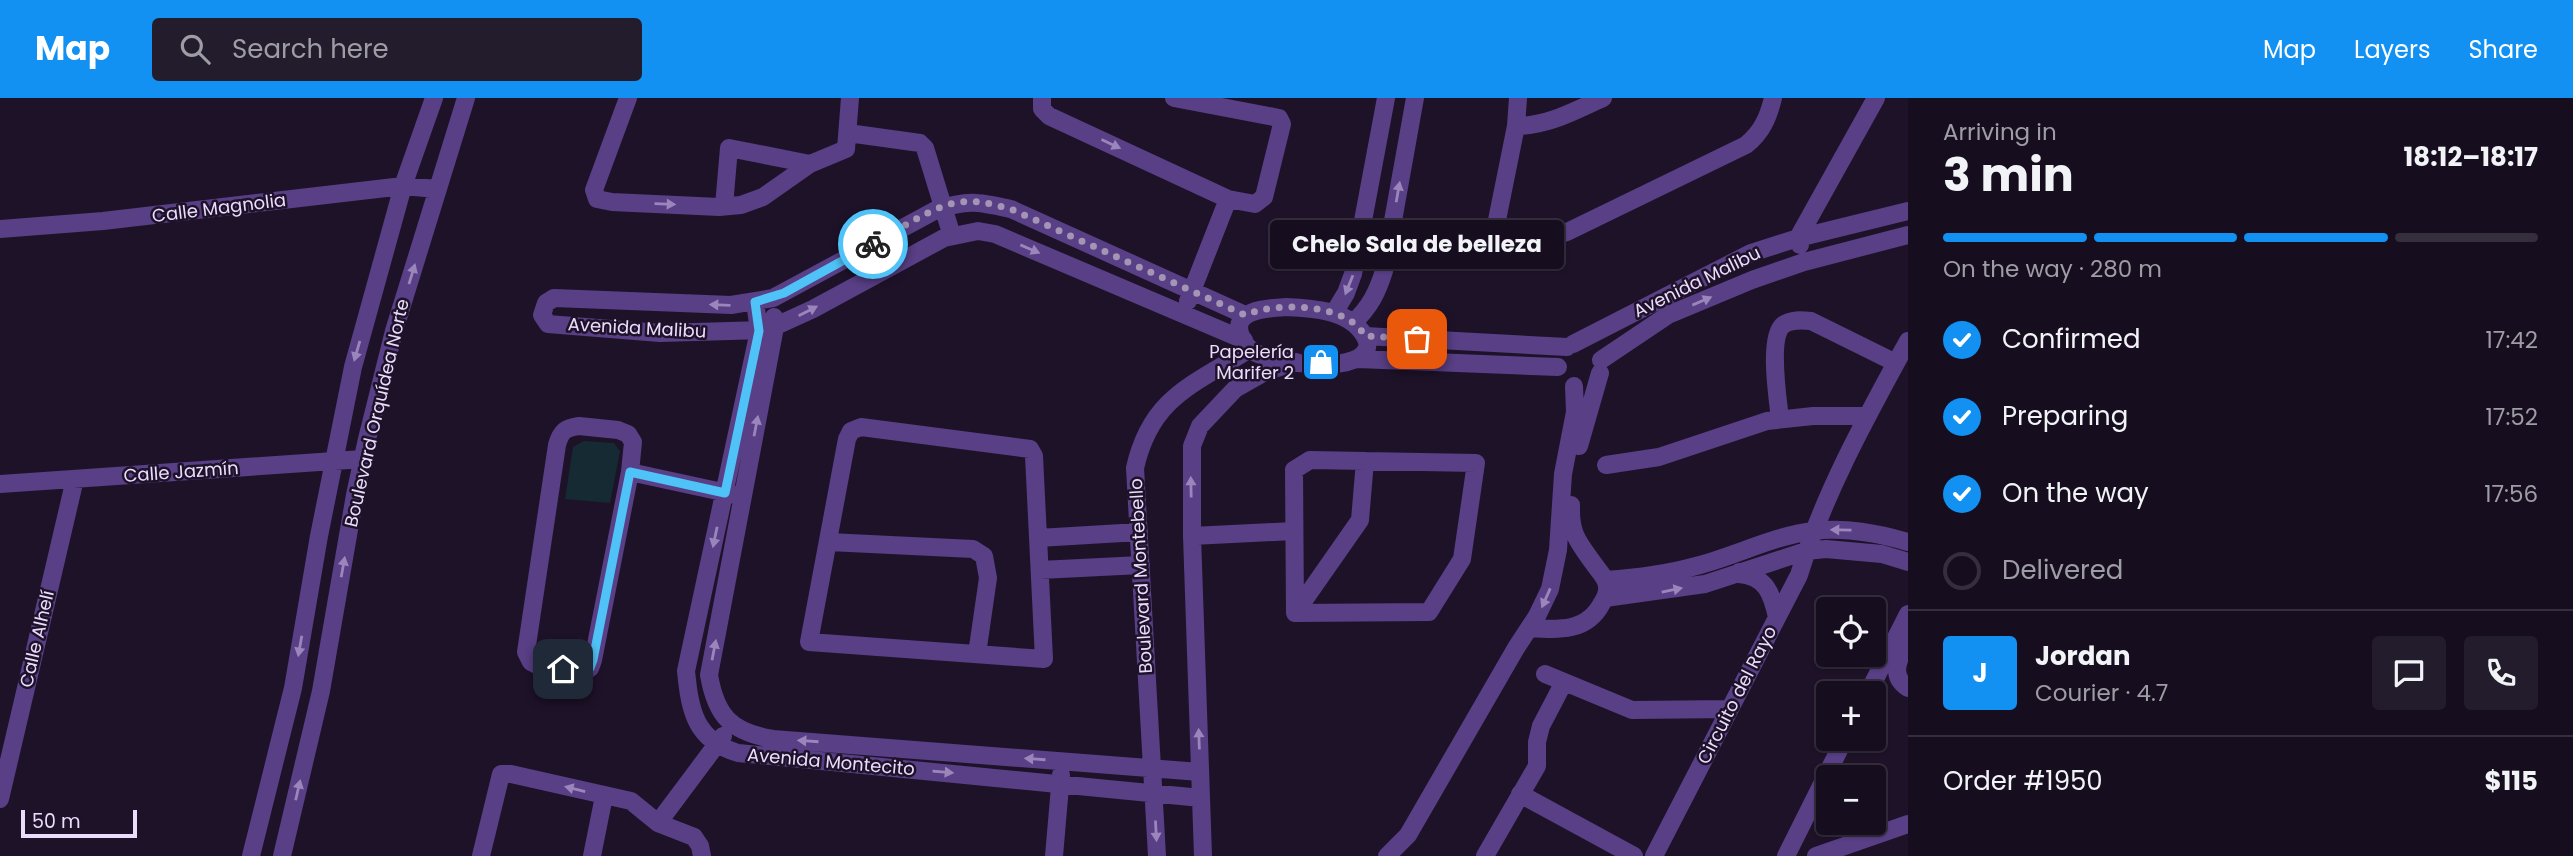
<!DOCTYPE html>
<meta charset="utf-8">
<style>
body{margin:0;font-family:Poppins,sans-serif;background:#231c2c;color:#f1f3f6;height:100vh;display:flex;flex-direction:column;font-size:26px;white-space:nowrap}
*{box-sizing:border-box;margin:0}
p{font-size:23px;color:#9e9ca4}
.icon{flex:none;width:38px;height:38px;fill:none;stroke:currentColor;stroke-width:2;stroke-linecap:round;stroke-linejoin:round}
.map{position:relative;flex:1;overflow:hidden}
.drawer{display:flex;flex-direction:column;background:#160e1f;width:665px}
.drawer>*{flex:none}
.buttons{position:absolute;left:1816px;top:499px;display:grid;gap:14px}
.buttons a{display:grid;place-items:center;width:70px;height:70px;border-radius:7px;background:#160e1f;box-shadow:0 2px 5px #0004,0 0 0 2px #352e3d;font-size:35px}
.scale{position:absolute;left:21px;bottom:18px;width:116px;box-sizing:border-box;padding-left:7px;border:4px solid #ebdcfd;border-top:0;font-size:19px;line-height:24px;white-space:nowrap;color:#ebdcfd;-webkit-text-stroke:5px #1e1229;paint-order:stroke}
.pin{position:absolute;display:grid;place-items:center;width:60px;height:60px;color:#fff;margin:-30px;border-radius:14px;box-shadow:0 4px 10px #0006}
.courier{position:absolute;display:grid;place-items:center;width:70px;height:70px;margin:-35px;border:5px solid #4fc3f7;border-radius:50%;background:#fff;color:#222;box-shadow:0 2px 9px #0007}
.bubble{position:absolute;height:49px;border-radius:7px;background:#160e1f;box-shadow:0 2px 5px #0004,0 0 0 2px #352e3d;font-size:23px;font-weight:700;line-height:49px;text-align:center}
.summary em{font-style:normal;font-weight:700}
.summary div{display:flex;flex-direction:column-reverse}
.summary{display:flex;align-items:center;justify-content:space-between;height:119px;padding:0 35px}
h1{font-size:46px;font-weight:700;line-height:52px}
.bar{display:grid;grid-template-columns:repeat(4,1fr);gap:10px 7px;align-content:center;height:84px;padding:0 35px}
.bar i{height:9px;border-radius:5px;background:#352e3d}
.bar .active{background:#1291f3}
.bar p{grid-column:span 4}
.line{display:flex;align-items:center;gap:18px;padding:0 35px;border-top:2px solid #352e3d}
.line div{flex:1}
.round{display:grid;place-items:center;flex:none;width:74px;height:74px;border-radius:7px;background:#231c2c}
ol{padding:0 35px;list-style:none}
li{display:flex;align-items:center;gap:21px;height:77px}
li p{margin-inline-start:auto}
li .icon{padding:7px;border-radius:50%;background:#1291f3;color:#fff;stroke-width:4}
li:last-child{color:#9e9ca4}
li i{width:38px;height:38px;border:4px solid #352e3d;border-radius:50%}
header{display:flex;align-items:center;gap:42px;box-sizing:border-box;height:98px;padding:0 35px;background:#1291f3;color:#fff}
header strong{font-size:33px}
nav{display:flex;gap:38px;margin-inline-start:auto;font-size:24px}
.search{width:490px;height:63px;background:#231c2c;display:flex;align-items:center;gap:18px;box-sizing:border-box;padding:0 24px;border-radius:7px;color:#9e9ca4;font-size:26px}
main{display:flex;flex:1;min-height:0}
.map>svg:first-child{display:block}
.green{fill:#152a33}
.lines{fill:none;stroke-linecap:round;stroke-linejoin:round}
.minor{stroke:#593f86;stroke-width:18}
.oneway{fill:#9b86bc}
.done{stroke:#a395b3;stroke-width:7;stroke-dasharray:0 12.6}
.route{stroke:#4fc3f7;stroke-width:9}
.labels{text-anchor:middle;stroke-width:5;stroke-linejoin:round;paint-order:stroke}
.street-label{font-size:18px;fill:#ebdcfd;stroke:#1e1229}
.poi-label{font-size:18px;fill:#ebdcfd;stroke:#1e1229;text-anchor:end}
</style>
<header>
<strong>Map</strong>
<div class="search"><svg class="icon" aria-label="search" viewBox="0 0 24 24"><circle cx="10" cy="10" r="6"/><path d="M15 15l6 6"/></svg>Search here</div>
<nav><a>Map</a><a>Layers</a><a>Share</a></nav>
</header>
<main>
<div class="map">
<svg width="1908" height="758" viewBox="0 0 1908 758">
<rect width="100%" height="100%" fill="#1e1229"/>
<path class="green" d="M584,343l30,2 6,8 -10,52 -45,-4 8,-52z"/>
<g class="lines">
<path class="minor" d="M628,0l-34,92 3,9 15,3 107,5 22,-2 22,-8 47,-33 36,-15 4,-51
M1042,0v11l7,7 179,83 27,5 9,-7 18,-73 -3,-6 -105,-20
M1518,0l-2,28 -19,94 7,15c22,1 43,5 63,-3l179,-87c16,-13 22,-27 27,-47
M1516,28c32,0 58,-15 87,-28
M848,35l72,10 5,5 27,88
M724,108l5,-58 81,16
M0,131l103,-8 300,-35 34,3
M1800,147l-2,-7 78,-140
M1188,203l40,-102
M755,204l4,29 -73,340c4,40 9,69 52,82l463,45
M1286,209c26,1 63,3 78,28 3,5 5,10 2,15 -11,24 -92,13 -112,2 -5,-3 -11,-10 -13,-16 -11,-27 29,-28 45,-29z
M1334,215l12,-20 7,-19 33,-176
M774,219l1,10 -66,348c7,41 22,57 64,64l427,33
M1353,225c17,-16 24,-30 31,-52l31,-173
M1365,238l202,11
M1244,242l-249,-106 -17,-3 -34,7 -131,71 -46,21 -107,3 -112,-9 -6,-9 4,-12 8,-5 177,7 42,-7 163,-88c32,-11 43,-8 75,-1l234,106
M1573,246l178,-91 47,-15 110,-27
M1358,261l200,8
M1601,262l67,-45 84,-35 52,-18 104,-27
M1780,321c-2,-19 -12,-81 3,-94 8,-6 19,-5 28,-4l85,42
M579,328l39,4 10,4 5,8 -3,30 -37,188 -3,8 -6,4 -43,-5 -10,-5 -5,-10 31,-207c4,-14 8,-17 22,-19z
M861,329l169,22 4,7 10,203 -235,-17 38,-203 4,-8z
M1579,348l21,-73
M1310,362l166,3 -14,96 -33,53 -134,1 -1,-143z
M1606,367l53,-8 108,-36 46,-5h55
M630,374l106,23
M0,386l363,-25
M1192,438l101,-5
M1038,440l101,-6
M829,444l144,7 11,7 4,22 -11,76
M1040,472l101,-5
M1739,474v2c27,2 33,20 38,43
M1606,482c30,-2 61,-6 90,-14 39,-10 77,-30 117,-35 33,-4 64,2 95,11
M1605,500l100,-14 101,-33 20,-2 56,5 26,8
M1295,515l65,-93 5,-59
M1530,530c29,2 57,4 72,-25 4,-6 7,-13 4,-21 -2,-6 -8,-12 -12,-18 -16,-22 -24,-30 -23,-59
M1908,542c-8,17 -20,35 0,48
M1545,576l87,36 98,-1
M1868,595l40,-79
M1520,696l114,62
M0,701l75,-320
M658,725l65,-87
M251,758l42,-168 26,-152 34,-169 50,-181 31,-88
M282,758l39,-165 34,-196 12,-56 27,-108 72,-233
M481,758l20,-82h10l120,27 27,22 36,14 6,9 2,10
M592,758l12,-60
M1054,758l7,-81
M1157,758l-22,-388c16,-71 58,-83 115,-119
M1203,758l-11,-320v-90l8,-20 35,-37 30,-17 31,-10
M1387,758l21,-21 108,-187 21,-32 13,-27 8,-39 5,-76 12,-62 -1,-26
M1485,758l52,-90v-24l4,-16 23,-44
M1654,758l145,-281c25,-82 68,-159 109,-234
M1786,758l59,-118
M1816,758l92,-32"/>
</g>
<defs><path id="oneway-solid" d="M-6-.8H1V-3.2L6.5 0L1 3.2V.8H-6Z" transform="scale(1.75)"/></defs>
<g class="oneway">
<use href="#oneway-solid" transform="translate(1111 46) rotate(25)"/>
<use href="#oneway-solid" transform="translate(1398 94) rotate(-80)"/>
<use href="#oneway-solid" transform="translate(665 106) rotate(2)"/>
<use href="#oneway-solid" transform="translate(1030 151) rotate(23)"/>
<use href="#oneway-solid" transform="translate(412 176) rotate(-73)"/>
<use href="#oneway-solid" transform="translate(1349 187) rotate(112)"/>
<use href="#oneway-solid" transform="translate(1702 203) rotate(-23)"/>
<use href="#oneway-solid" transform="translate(720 207) rotate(-178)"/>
<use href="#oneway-solid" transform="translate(808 213) rotate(-27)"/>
<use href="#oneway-solid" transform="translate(357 253) rotate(106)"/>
<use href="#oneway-solid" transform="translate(756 328) rotate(-79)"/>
<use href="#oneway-solid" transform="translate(1191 389) rotate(-91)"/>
<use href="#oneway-solid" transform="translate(1841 432) rotate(-179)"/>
<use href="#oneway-solid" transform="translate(715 439) rotate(102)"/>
<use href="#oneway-solid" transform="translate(343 469) rotate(-80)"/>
<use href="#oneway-solid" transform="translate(1672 492) rotate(-11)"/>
<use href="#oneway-solid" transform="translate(1546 500) rotate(114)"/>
<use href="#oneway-solid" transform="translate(300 548) rotate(100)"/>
<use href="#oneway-solid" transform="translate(714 552) rotate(-79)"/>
<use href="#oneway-solid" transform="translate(1199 641) rotate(-92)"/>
<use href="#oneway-solid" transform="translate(808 643) rotate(-176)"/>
<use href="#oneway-solid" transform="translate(1035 661) rotate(-176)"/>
<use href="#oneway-solid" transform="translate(943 674) rotate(5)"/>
<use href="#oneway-solid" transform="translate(575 691) rotate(-166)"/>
<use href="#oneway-solid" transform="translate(298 692) rotate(-77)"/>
<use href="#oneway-solid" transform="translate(1156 733) rotate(87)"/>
</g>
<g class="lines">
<path class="done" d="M873,146c25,-13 61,-40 89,-42 17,-2 33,3 49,7l234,106c31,-13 101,-13 120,21l52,3"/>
<path class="route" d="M563,571l21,3 6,-4 3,-8 37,-188 95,21 34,-162 -4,-29 29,-9 89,-49"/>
</g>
<defs>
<symbol id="shop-square" viewBox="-11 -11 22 22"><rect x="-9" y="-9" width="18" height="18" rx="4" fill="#1291f3" stroke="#1e1229"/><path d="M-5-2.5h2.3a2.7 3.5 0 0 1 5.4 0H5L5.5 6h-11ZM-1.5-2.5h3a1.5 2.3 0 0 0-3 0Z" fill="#fff"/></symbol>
</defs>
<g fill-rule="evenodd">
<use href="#shop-square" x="1299" y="242" width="44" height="44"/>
</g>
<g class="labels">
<g class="street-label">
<text transform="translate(219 110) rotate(-7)" y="6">Calle Magnolia</text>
<text transform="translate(1697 184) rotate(-26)" y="6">Avenida Malibu</text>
<text transform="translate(637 230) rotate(3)" y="6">Avenida Malibu</text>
<text transform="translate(377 315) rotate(-77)" y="6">Boulevard Orquídea Norte</text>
<text transform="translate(181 374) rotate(-4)" y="6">Calle Jazmín</text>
<text transform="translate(1141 478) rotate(-93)" y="6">Boulevard Montebello</text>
<text transform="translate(37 541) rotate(-77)" y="6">Calle Alhelí</text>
<text transform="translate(1737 597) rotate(-63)" y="6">Circuito del Rayo</text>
<text transform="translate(831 664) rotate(5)" y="6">Avenida Montecito</text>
</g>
<g class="poi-label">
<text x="1294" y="260">Papelería<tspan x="1294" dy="21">Marifer 2</tspan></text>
</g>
</g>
</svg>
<div class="buttons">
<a><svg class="icon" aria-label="locate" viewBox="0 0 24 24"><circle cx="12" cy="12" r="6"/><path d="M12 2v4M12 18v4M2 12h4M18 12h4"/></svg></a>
<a>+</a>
<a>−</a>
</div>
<div class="scale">50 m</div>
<div class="pin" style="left:1417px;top:241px;background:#ea580c"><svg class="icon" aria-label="bag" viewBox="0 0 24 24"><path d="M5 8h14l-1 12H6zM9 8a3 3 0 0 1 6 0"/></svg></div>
<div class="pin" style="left:563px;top:571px;background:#1f2937"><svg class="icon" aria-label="home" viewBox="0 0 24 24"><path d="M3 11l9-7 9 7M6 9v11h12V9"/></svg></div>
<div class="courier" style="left:873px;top:146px"><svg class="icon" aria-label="bike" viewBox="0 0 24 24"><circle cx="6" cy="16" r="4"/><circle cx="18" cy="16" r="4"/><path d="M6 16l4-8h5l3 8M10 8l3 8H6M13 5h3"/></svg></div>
<div class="bubble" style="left:1270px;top:122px;width:294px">Chelo Sala de belleza</div>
</div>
<section class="drawer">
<div class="summary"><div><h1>3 min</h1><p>Arriving in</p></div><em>18:12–18:17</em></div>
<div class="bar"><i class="active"></i><i class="active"></i><i class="active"></i><i></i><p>On the way · 280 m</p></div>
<ol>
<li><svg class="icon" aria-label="check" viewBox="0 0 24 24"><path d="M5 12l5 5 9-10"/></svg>Confirmed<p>17:42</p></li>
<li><svg class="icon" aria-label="check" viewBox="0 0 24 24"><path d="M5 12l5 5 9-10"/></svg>Preparing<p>17:52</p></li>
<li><svg class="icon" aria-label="check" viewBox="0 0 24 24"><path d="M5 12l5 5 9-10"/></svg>On the way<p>17:56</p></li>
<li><i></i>Delivered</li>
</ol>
<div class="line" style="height:126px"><b class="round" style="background:#1291f3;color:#fff">J</b><div><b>Jordan</b><p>Courier · 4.7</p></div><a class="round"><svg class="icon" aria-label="chat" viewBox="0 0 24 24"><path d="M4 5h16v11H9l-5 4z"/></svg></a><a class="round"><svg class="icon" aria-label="phone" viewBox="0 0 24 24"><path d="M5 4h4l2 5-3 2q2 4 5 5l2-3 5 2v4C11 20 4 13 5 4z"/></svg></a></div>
<div class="line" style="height:91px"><div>Order #1950</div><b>$115</b></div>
</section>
</main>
